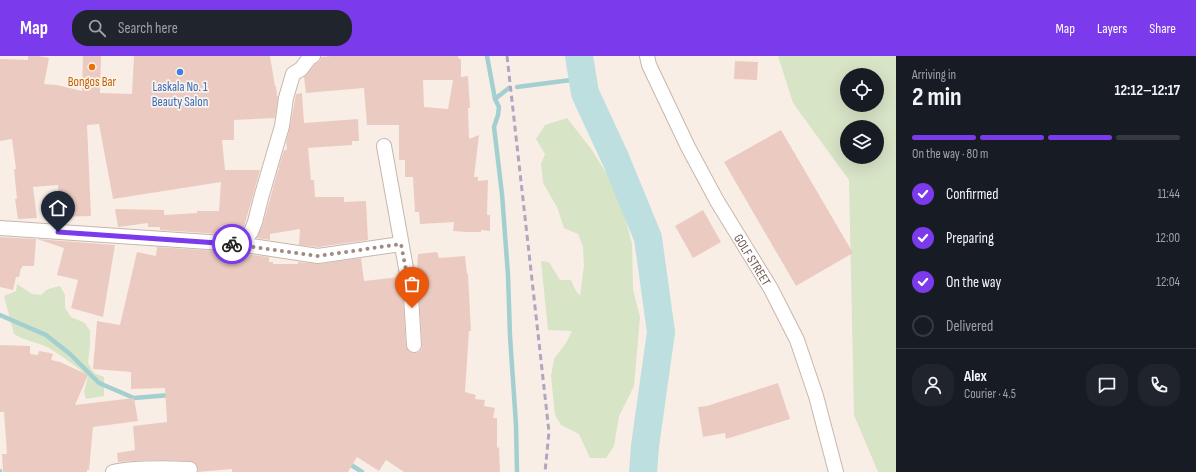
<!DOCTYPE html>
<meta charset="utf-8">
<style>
body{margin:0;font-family:"Sofia Sans Condensed",sans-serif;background:#20242c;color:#f1f3f6;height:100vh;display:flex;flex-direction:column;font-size:15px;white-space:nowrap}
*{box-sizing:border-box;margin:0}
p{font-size:13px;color:#9ea1a6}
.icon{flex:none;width:22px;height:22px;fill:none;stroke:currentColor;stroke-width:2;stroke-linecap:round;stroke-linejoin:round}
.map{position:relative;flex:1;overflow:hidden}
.drawer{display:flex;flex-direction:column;background:#171b24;width:300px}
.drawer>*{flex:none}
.tools{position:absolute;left:840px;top:12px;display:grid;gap:8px}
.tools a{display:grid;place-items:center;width:44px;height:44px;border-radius:50%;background:#171b24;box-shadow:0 4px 16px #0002;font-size:20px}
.pin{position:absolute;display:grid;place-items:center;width:34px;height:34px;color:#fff;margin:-41px -17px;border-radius:50% 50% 50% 0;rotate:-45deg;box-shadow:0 0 4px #0007}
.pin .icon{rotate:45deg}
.courier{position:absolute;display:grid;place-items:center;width:40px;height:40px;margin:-20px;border:3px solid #7c3aed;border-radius:50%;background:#fff;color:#222;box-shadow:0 1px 5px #0007}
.head em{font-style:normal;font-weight:700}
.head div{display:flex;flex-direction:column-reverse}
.head{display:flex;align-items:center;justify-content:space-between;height:68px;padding:0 16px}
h1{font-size:26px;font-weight:700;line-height:30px}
.bar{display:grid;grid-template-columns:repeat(4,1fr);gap:6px 4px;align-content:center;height:48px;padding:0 16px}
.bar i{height:5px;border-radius:3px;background:#363941}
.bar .on{background:#7c3aed}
.bar p{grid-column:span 4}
.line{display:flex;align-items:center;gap:10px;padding:0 16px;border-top:1px solid #363941}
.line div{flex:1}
.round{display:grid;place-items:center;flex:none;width:42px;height:42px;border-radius:16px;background:#20242c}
ol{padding:0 16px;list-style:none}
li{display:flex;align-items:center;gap:12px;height:44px}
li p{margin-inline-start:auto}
li .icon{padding:4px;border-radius:50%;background:#7c3aed;color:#fff;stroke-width:4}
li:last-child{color:#9ea1a6}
li i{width:22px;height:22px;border:2px solid #363941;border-radius:50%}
header{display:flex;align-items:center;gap:24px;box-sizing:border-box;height:56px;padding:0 20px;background:#7c3aed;color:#fff}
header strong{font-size:19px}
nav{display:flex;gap:22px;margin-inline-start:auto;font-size:14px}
.search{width:280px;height:36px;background:#20242c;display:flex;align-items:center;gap:10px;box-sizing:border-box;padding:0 14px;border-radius:16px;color:#9ea1a6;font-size:15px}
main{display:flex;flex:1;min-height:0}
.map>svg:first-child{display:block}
.green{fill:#d7e4c6;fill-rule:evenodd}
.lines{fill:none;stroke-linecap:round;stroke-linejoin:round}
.stream{stroke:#a4cfd0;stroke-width:4.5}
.river{stroke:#bddfe0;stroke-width:28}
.building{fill:#ebcbc1;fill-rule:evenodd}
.minor-casing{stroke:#c8b6ad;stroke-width:16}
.minor{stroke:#fff;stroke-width:14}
.rail{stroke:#b0a6c1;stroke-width:3;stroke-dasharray:6 4;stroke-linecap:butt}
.done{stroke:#9f8b83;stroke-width:4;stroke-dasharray:0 7.2}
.route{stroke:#7c3aed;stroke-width:5}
.food-dot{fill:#e8710a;stroke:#fcf3eb;stroke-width:1.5}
.shop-dot{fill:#3f7fe0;stroke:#fcf3eb;stroke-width:1.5}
.labels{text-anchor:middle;stroke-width:3.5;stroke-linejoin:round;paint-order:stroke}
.food-label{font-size:13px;fill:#c56008;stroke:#fcf3eb}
.shop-label{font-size:13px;fill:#366cbe;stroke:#fcf3eb}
.street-label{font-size:13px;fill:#6e554e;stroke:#fcf3eb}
</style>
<header>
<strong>Map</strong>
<div class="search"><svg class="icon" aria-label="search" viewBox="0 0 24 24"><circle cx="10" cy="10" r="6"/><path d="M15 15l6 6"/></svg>Search here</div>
<nav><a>Map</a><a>Layers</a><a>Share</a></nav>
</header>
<main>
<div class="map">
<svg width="896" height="416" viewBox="0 0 896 416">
<rect width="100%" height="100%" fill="#f9eee5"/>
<path class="green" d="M778,0h118v416h-18l-24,-57 -5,-235 -56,-77zM847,19h30v30h-30zM847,71h30v30h-30z
M567,62l25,32 27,44 13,50 1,46 7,27 -6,69 -15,30 -5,30 -8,12h-16l-11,-24 -18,-9 -6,-10 -4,-39 3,-17 12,-16 6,-12 -24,-1 -7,-69 8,1 11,18h11l5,11 4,5 4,-30 -1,-19 -5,-13 -14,-6 -7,-21 -14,-24 -2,-19 4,-10 -9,-15 9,-14z
M17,228l15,10 9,1 7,-6 12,-3 5,9v13l6,9 14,6 5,8v13l-2,19 6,10 10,4v19l-18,3 -2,-7 4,-16c-12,-9 -25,-20 -39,-28 -11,-6 -24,-7 -35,-14l-10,-38 12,-5z"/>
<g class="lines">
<path class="stream" d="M487,0l8,43 4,8 -1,8 -4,12 8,67 6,81 2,61 6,89 1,47
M517,31l54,-7 14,13
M495,43l14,-11
M0,259l46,20 24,19 29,29 35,15 36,-3
M348,407l14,9
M0,415v1"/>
<path class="river" d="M579,0l6,37 31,67 32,78 13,94 -16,114 -2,26"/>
</g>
<path class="building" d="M28,0h11l10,2 -5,26 13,1 25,6 1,-35h18l-1,37 32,1 2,-38h136l5,30h1l1,10h1l-3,22 -41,2v20h-12l3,30h35l-16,57 -24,-1 -1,8 -59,-4v-3h-12v-4l-30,4 -3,-18 49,1v5l33,-2v-2h22l2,-29 -108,17 -14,-75 -12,1 4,91 -31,1 -2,-32 -25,2 4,31 -19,1 -3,-20h2l-3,-30h2l-4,-30 -12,2v-82l28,1z
M331,0h127l1,3h2v18l7,-1 2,32h-2l1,31 10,-4 -5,42h4v4l10,-1 -1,35h3v16l-9,-1v2h-14l-14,-1 1,-9 -34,2 -1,-12h-4l-2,-35h-8v-17h-6v-35h-32l-3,-37 -58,5 -2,-16 11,-13 5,-3 1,-4zM423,24h30l-5,29 -24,-2z
M735,5l23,1 -1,18 -23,-1z
M302,37l2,30 54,-4 1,22h-7v4l-44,3 3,32h3l1,17h29v5l22,-1 2,39 -50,7 -19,-2 1,-16 -30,5v6l-13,-2 6,-14 15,-54h1v-4l5,-16h3l-1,-8 4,-15 6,-33z
M781,74l72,123 -57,33 -72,-124z
M703,154l18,32 -28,16 -18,-32z
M0,181l36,2 -2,27h-12v2h-1l-2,9h-3l-3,13 -13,-3z
M37,183l78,6 -12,72 -32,-9 7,-28 -21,-5 7,-27z
M157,191l61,4v2l27,1 24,3v5h4v2h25v-2l21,2 42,-6 3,23 35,-4 4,20 3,49 1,3 3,3 4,1 5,-1 3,-4v-4l-3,-49 -4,-23 2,-1 1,-17 19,-2 2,6 26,-2 2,18h1l3,57h-2l-4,61 11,3 -1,4 10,1 -1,6 11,2 -2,10h4v30l2,-1 1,25h-96l-18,-12 -7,11 -22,-14 -9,15h-116v-3l-34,3v-3l-1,-4 -3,-3 -4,-1 -39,-1 -33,2 -1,-9 18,-3 -2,-24 34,-4 -2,-34 -34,1v-17l-38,-3 4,-48 23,4 17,-73 19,4z
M0,289l30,1v8l8,1 1,-4 11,2 3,1 -2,6 9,2 28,13 -13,30 59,-7 4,23 -45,6 -4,43h-2v2h-84l-1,-18h5l-3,-42h-4z
M778,327l12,36 -64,20 -1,-6 -22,4 -5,-30 9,-1z"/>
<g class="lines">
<defs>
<g id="minor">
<path id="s1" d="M647,0l2,9 39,82 29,54 54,88 26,51 19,56 20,76"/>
<path d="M384,90l27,150 3,49"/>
<path d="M0,172l238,16 80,12 83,-12"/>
<path d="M238,188l9,-7 4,-5 4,-10 6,-24 21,-72 4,-28 7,-24 8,-5 9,-12 3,-1"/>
<path d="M113,416c22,-5 54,-4 77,-3"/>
</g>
</defs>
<use href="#minor" class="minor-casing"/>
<use href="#minor" class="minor"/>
<path class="rail" d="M507,0l42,376 -4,40"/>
</g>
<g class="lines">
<path class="done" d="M232,188l86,12 83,-12 10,52 1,12"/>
<path class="route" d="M58,176l174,12"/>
</g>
<circle class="food-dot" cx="92" cy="11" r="4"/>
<circle class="shop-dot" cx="180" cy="16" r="4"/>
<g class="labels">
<g class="food-label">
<text x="92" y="30">Bongos Bar</text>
</g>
<g class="shop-label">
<text x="180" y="35">Laskala No. 1<tspan x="180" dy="15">Beauty Salon</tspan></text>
</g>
<g class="street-label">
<text dy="5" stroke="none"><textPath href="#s1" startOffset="230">GOLF STREET</textPath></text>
</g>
</g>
</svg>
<div class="tools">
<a><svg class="icon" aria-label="locate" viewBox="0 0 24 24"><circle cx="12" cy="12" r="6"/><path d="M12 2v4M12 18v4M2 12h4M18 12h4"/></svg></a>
<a><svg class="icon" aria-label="layers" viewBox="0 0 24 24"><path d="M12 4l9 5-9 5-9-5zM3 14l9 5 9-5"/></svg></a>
</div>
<div class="pin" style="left:412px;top:252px;background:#ea580c"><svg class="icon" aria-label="bag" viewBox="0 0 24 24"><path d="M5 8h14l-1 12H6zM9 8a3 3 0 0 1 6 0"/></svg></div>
<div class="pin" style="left:58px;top:176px;background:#1f2937"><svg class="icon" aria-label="home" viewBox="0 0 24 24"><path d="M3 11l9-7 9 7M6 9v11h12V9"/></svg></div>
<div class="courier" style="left:232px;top:188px"><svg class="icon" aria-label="bike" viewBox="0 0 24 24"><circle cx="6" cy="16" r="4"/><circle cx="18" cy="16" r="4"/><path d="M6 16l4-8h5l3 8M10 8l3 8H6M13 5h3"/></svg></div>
</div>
<section class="drawer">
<div class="head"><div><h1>2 min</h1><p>Arriving in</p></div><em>12:12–12:17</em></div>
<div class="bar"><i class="on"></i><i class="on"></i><i class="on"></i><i></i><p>On the way · 80 m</p></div>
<ol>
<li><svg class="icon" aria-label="check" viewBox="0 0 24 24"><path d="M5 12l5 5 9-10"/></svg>Confirmed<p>11:44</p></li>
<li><svg class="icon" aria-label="check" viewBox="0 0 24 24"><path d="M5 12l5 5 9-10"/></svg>Preparing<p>12:00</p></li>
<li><svg class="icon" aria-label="check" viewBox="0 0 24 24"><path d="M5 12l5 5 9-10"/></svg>On the way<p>12:04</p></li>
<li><i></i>Delivered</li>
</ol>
<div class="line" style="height:72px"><a class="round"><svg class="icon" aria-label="person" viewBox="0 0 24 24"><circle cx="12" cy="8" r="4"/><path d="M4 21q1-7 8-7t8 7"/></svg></a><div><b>Alex</b><p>Courier · 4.5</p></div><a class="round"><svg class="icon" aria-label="chat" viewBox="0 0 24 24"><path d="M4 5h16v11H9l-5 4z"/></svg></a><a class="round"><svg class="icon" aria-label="phone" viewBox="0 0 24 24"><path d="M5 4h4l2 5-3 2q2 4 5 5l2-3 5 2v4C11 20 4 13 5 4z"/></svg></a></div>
</section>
</main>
